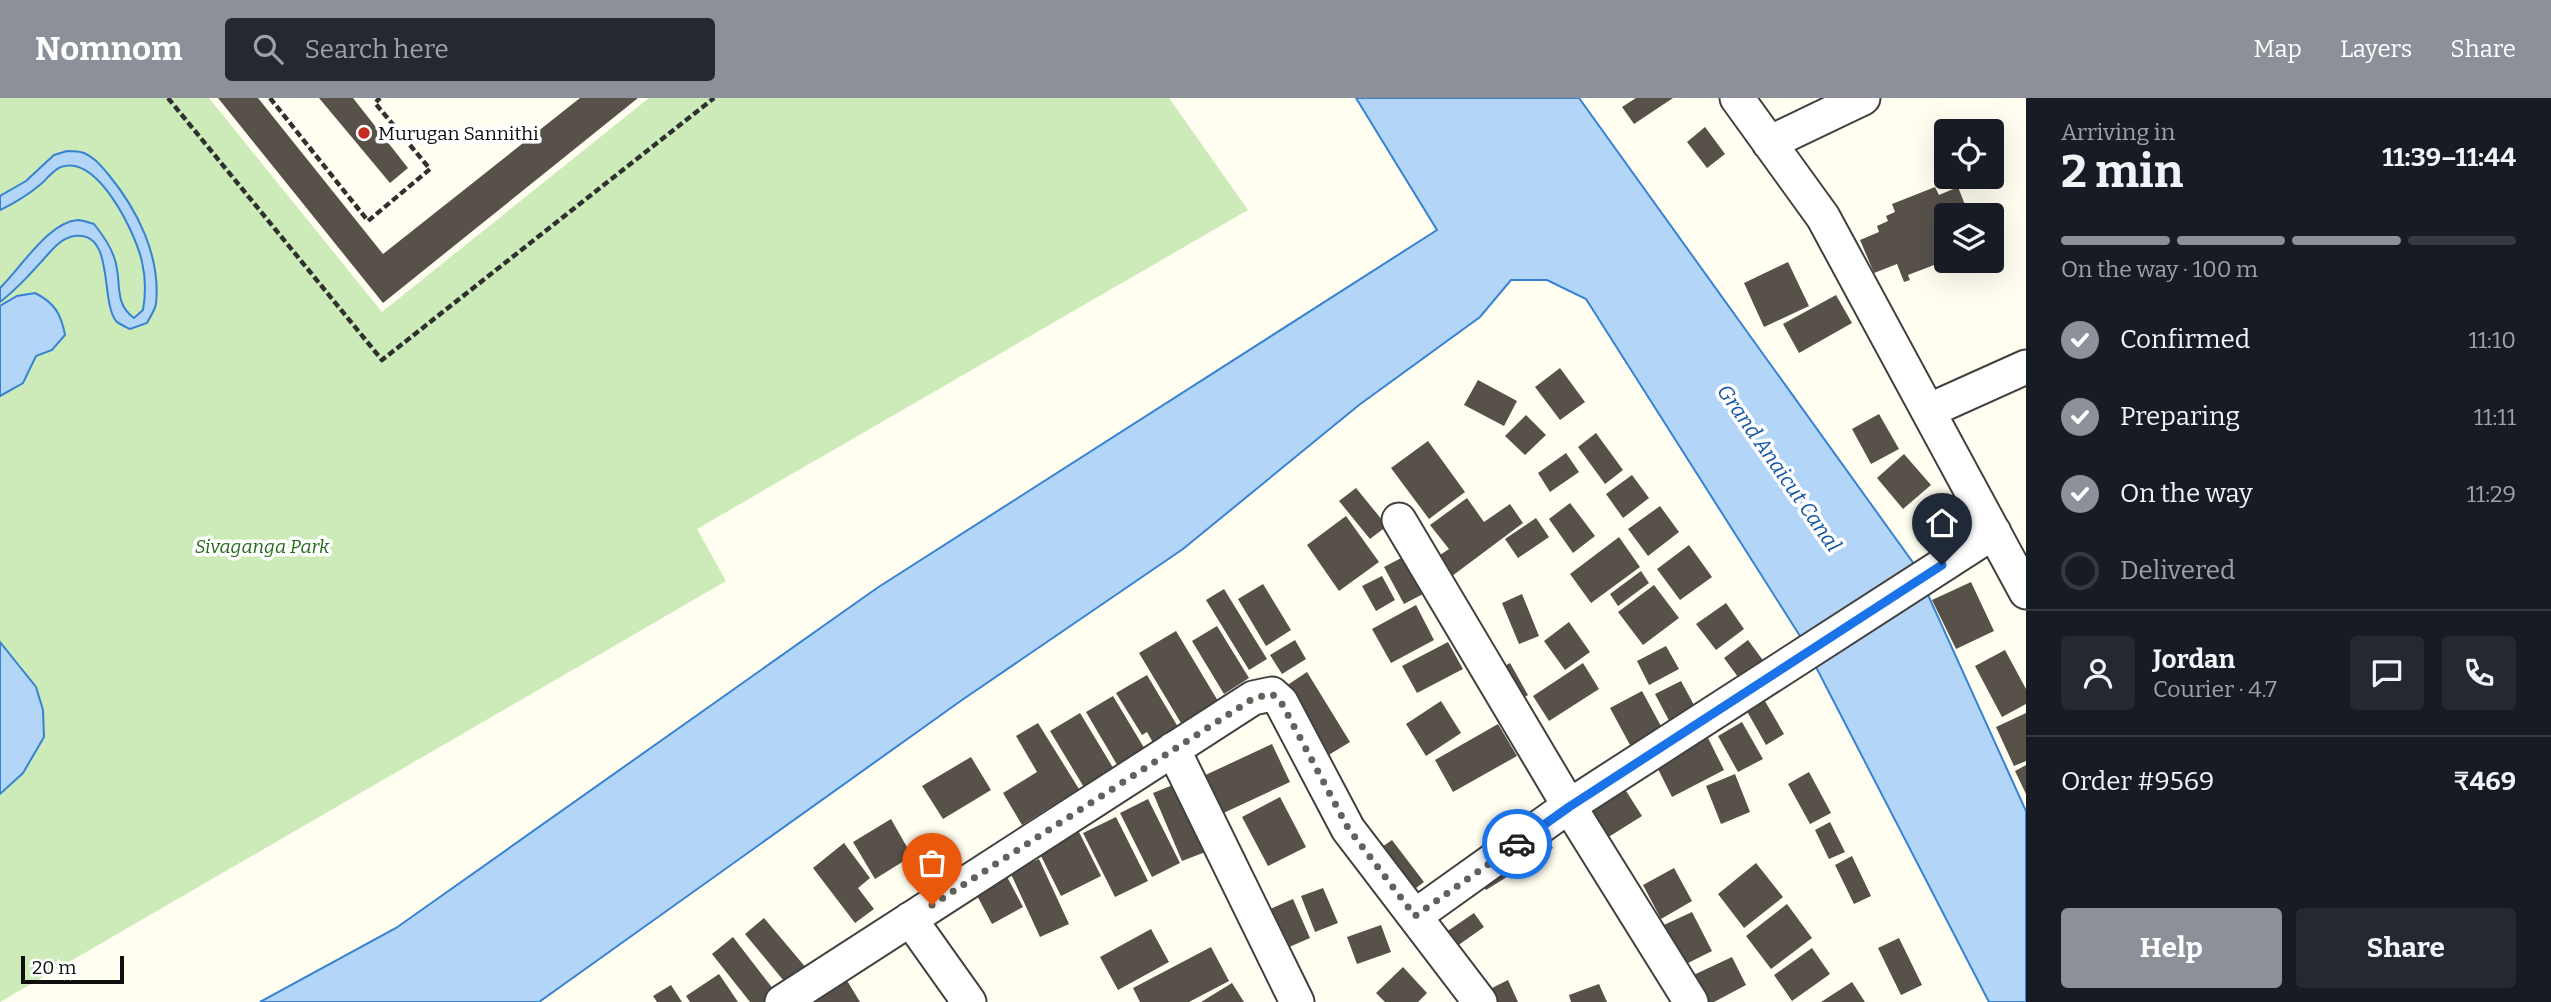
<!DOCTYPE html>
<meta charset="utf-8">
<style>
body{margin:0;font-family:Bitter,serif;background:#242831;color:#f1f3f6;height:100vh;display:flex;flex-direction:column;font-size:26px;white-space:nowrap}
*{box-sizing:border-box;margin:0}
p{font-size:23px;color:#9ea1a6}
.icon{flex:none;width:38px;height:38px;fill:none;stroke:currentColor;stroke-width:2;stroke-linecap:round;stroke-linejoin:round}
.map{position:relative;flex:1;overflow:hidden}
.side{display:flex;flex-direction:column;background:#171b24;width:525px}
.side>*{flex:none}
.tools{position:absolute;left:1934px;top:21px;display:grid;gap:14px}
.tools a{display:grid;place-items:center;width:70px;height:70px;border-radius:7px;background:#171b24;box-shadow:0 7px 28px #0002;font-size:35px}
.scale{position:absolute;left:21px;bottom:18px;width:103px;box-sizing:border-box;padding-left:7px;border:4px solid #0e0e0e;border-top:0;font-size:19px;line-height:24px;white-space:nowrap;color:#0e0e0e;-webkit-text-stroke:5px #fff;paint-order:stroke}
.pin{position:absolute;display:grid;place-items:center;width:60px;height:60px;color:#fff;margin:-72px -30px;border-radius:50% 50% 50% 0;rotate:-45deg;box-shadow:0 0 7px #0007}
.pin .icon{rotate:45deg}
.courier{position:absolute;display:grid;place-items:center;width:70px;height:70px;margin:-35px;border:5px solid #1a73e8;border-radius:50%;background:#fff;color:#222;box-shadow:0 2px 9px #0007}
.summary em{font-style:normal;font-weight:700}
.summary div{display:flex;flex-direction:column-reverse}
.summary{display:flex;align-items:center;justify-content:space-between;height:119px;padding:0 35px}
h1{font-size:46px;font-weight:700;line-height:52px}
.bar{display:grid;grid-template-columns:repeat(4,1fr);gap:10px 7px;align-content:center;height:84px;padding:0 35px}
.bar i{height:9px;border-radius:5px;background:#363941}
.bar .current{background:#8c9099}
.bar p{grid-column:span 4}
.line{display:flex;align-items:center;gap:18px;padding:0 35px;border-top:2px solid #363941}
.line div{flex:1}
.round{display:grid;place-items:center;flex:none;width:74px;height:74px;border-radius:7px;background:#242831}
ol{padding:0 35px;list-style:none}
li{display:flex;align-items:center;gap:21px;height:77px}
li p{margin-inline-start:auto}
li .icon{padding:7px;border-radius:50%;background:#8c9099;color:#fff;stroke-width:4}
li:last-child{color:#9ea1a6}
li i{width:38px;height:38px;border:4px solid #363941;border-radius:50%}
.cta{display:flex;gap:14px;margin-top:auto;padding:14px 35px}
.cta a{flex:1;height:80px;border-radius:7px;background:#8c9099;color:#fff;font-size:28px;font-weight:700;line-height:80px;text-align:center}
.cta a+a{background:#242831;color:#f1f3f6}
header{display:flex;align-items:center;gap:42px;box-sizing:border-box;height:98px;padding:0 35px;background:#8c9099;color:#fff}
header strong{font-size:33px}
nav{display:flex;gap:38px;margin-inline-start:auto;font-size:24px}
.search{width:490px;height:63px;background:#242831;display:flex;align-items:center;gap:18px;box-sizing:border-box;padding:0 24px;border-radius:7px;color:#9ea1a6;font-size:26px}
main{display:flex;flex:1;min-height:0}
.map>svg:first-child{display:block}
.green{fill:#ccebb8}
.water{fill:#b3d6f8;stroke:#3782d2;stroke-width:2}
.building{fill:#57514a}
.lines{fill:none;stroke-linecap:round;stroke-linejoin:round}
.street-casing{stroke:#414141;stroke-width:37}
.path{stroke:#303030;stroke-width:4.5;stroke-dasharray:7 3.5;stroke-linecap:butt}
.street{stroke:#fff;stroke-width:33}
.done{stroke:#62625d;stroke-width:7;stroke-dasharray:0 12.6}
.route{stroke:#1a73e8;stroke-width:9}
.poi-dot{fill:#c42c21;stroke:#fff;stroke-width:2.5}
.labels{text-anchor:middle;stroke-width:7;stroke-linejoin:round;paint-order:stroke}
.poi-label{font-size:19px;fill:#0e0e0e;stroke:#fff;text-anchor:start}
.park-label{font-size:19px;font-style:italic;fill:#23691c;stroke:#fff}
.water-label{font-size:21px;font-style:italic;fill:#1354a5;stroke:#fff}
</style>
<header>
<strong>Nomnom</strong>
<div class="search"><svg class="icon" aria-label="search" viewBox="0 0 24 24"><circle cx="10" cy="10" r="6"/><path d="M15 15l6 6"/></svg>Search here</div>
<nav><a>Map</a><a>Layers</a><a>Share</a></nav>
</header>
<main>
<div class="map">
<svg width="2026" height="904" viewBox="0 0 2026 904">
<rect width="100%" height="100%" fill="#fffef0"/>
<path class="green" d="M0,0h209l173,214 267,-214h520l79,112 -551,319 29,52 -726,421z"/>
<path class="water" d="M1356,0h223l335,466 112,247v191h-37l-189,-366 -214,-337 -39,-19h-36l-31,37 -121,88 -176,144 -221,151 -423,302h-279l136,-74 481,-340 560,-358z
M67,53c5,0 12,0 17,2 10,4 17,13 24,21 29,35 53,82 48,130 -1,6 -6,13 -9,19l-17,6c-4,-2 -11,-5 -14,-8 -15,-19 -3,-81 -34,-85 -14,-2 -24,7 -32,16 -16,18 -31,35 -50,50v-14c21,-20 48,-66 78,-68 5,0 12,3 16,4 8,10 16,21 20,33 9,23 -2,45 20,61l9,-8c3,-17 3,-31 -1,-48 -6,-28 -44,-108 -81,-95 -7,2 -14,12 -20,17 -13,11 -26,19 -41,26v-14l26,-15 28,-26z
M35,195c20,10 26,21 30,42l-13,15 -16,6 -13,27 -23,13v-90l17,-10z
M0,544l36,45 7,23 1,27 -21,36 -23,21z"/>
<path class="building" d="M218,0h40l125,156 197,-156h58l-255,205z
M319,0h34l55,70 -18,15z
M1636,0h37l-39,26 -12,-17z
M1705,29l20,27 -18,14 -20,-26z
M1935,89l4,8 19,-8 11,28h-23v43l-3,1 3,6 -10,4 -2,-4 -26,10 2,5 -6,2 -7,-18 -23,9 -14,-33 19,-8 -2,-6 11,-5 -2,-5 9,-4 -3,-8z
M1788,164l21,44 -45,21 -20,-44z
M1836,197l16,28 -53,30 -16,-29z
M1560,270l25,34 -25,18 -25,-33z
M1478,282l39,21 -13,25 -40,-21z
M1879,316l20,35 -28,15 -19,-35z
M1526,317l20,20 -21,20 -20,-19z
M1596,335l27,37 -18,14 -27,-37z
M1428,343l37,51 -36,27 -38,-51z
M1566,355l13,19 -29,20 -12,-19z
M1904,356l27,31 -28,24 -26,-31z
M1632,377l17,23 -26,20 -17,-24z
M1356,390l31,38 -17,13 -31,-38z
M1938,399l15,27 -22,13 -15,-27z
M1467,400l17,24 26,-18 13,19 -75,56 -14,-20 15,-10 -19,-24z
M1570,405l25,33 -22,17 -24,-34z
M1660,408l19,26 -31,24 -20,-27z
M1346,418l33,46 -40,29 -32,-46z
M1536,420l13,19 -31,21 -13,-19z
M1619,439l21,30 -49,36 -21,-29z
M1689,447l23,32 -32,23 -23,-31z
M1403,459l20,37 -19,10 -20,-37z
M1641,473l8,12 -31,23 -8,-12z
M1382,478l13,24 -19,11 -14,-25z
M1971,484l23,49 -38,18 -24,-49z
M1263,486l28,46 -25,16 -28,-47z
M1654,487l25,33 -36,27 -25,-33z
M1224,491l43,70 -18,11 -43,-70z
M1522,496l17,42 -20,8 -17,-41z
M1726,505l18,26 -28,21 -20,-26z
M1416,507l18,35 -43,23 -19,-34z
M1569,524l21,30 -25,18 -21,-29z
M1217,528l32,52 -25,16 -32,-53z
M1176,533l42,70 -37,22 -42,-70z
M1295,542l11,19 -24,15 -12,-19z
M1748,542l17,23 -24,18 -17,-23z
M1448,544l15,27 -46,24 -15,-27z
M1666,548l13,23 -30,16 -12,-24z
M2005,552l21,39v15l-24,13 -27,-51z
M1510,565l18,32 -16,9 -18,-32z
M1583,565l16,26 -50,32 -16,-25z
M1307,574l43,70 -28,17 -42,-69z
M1147,577l34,57 -25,16 -9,-16 -5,3 -26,-42z
M1681,583l20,37 -26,14 -20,-38z
M1642,593l20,37 -32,17 -20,-37z
M1113,598l33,55 -27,17 -33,-56z
M1762,598l22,38 -18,11 -22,-39z
M1441,603l20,32 -35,23 -20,-32z
M1080,615l35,58 -30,18 -35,-58z
M2026,615v48l-12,5 -18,-39z
M1742,624l21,37 -25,13 -20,-36z
M1038,625l41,66 -57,36 -19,-32 34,-21 -21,-36z
M1498,626l19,32 -64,36 -18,-32z
M1708,640l16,32 -52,27 -16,-32z
M1272,646l18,38 -73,34 -18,-38z
M971,659l20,33 -48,29 -21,-33z
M2026,667v29l-11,-23z
M1809,674l22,41 -21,11 -22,-40z
M1735,676l15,38 -29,12 -15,-38z
M1178,685l30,68 -26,10 -29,-68z
M1621,685l21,33 -43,27 -22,-35z
M1280,699l26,50 -38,19 -26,-49z
M1148,701l32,64 -28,14 -32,-64z
M1116,719l32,64 -33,16 -32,-64z
M891,721l21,37 -37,23 -22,-37z
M1830,724l15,30 -16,7 -14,-29z
M1538,727l15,23 -67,42 -17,-23z
M1079,734l22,44 -40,20 -22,-44z
M1392,742l32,42 -12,9 -33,-42z
M844,745l26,35 -12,10 16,21 -19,14 -42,-55z
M1852,758l19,40 -17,8 -19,-39z
M1039,761l30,65 -29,13 -30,-65z
M1756,765l27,34 -39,31 -26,-34z
M1674,770l18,33 -31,18 -18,-34z
M1004,773l19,36 -31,17 -19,-36z
M1323,790l15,35 -23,9 -14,-36z
M1293,801l17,39 -30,13 -17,-39z
M1787,806l25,34 -41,31 -25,-33z
M1692,814l20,39 -34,17 -25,-38z
M1474,815l10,14 -34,24 -11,-14z
M764,820l43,51 -19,17 -43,-52z
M1381,827l10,27 -34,12 -10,-27z
M1151,831l18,33 -51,28 -18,-33z
M733,839l44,57 -10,8h-17l-38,-48z
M1899,840l23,47 -21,10 -23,-47z
M1211,849l18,34 -40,21h-49l-7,-14z
M1812,850l18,26 -38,27 -18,-26z
M1732,859l14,28 -32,17h-16l-13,-23z
M1403,869l24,26 -9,9h-33l-9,-9z
M840,871l20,33h-52z
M719,876l19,28h-48l-4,-6z
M1508,882l10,22h-32l-4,-9z
M1852,884l13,20h-44z
M1232,885l12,19h-43z
M1599,886l8,18h-36l-2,-7z
M671,887l11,17h-25l-4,-6z"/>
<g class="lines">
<defs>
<path id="street" d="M1737,0l86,119 203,375
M1769,45l94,-45
M1928,313l98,-44
M1399,422l170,286 122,196
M1173,651l124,253
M1415,818l154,-110 425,-274
M910,821l59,83
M782,904l471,-304 19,-4 9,8 67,127 132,173"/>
</defs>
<use href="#street" class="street-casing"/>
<path class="path" d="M168,0l214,262 332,-262
M270,0l98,123 62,-52 -55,-66 5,-5"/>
<use href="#street" class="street"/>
</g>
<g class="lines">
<path class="done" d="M932,807l322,-207 18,-4 9,8 67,126 67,88 102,-72"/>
<path class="route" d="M1517,746l52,-37 373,-242"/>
</g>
<circle class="poi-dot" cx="364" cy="35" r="7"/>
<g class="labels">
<g class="poi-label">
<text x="378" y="42">Murugan Sannithi</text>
</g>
<g class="park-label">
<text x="262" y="455">Sivaganga Park</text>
</g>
<g class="water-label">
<text transform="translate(1779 370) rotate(55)" y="7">Grand Anaicut Canal</text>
</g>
</g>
</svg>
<div class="tools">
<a><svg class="icon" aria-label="locate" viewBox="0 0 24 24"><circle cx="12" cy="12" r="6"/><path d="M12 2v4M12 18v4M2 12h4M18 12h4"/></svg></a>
<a><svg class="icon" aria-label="layers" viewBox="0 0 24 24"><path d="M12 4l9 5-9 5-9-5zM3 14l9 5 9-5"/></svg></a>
</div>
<div class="scale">20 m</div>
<div class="pin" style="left:932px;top:807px;background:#ea580c"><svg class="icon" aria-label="bag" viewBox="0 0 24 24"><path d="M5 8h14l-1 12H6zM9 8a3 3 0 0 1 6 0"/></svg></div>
<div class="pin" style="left:1942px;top:467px;background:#1f2937"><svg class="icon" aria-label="home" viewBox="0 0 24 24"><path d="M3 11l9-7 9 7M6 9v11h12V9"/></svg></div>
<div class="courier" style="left:1517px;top:746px"><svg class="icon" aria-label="car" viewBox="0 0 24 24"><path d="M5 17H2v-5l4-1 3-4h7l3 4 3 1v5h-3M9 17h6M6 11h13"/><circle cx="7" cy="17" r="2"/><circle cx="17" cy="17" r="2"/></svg></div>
</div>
<section class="side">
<div class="summary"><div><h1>2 min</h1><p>Arriving in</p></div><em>11:39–11:44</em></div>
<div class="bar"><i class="current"></i><i class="current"></i><i class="current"></i><i></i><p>On the way · 100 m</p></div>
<ol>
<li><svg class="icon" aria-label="check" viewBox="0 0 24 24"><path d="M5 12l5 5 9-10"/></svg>Confirmed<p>11:10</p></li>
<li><svg class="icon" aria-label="check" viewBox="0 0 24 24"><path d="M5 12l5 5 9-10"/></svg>Preparing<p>11:11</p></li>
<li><svg class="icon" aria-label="check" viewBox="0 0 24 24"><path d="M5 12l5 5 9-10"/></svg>On the way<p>11:29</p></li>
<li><i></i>Delivered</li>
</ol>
<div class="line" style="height:126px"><a class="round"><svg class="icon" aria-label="person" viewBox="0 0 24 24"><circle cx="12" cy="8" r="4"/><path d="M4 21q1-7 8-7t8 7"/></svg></a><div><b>Jordan</b><p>Courier · 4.7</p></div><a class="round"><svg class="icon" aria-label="chat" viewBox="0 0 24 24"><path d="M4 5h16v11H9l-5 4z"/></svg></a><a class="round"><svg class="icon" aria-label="phone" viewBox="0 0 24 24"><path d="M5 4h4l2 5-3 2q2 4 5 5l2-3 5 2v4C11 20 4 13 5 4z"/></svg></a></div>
<div class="line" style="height:91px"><div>Order #9569</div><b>₹469</b></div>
<div class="cta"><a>Help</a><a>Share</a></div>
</section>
</main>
